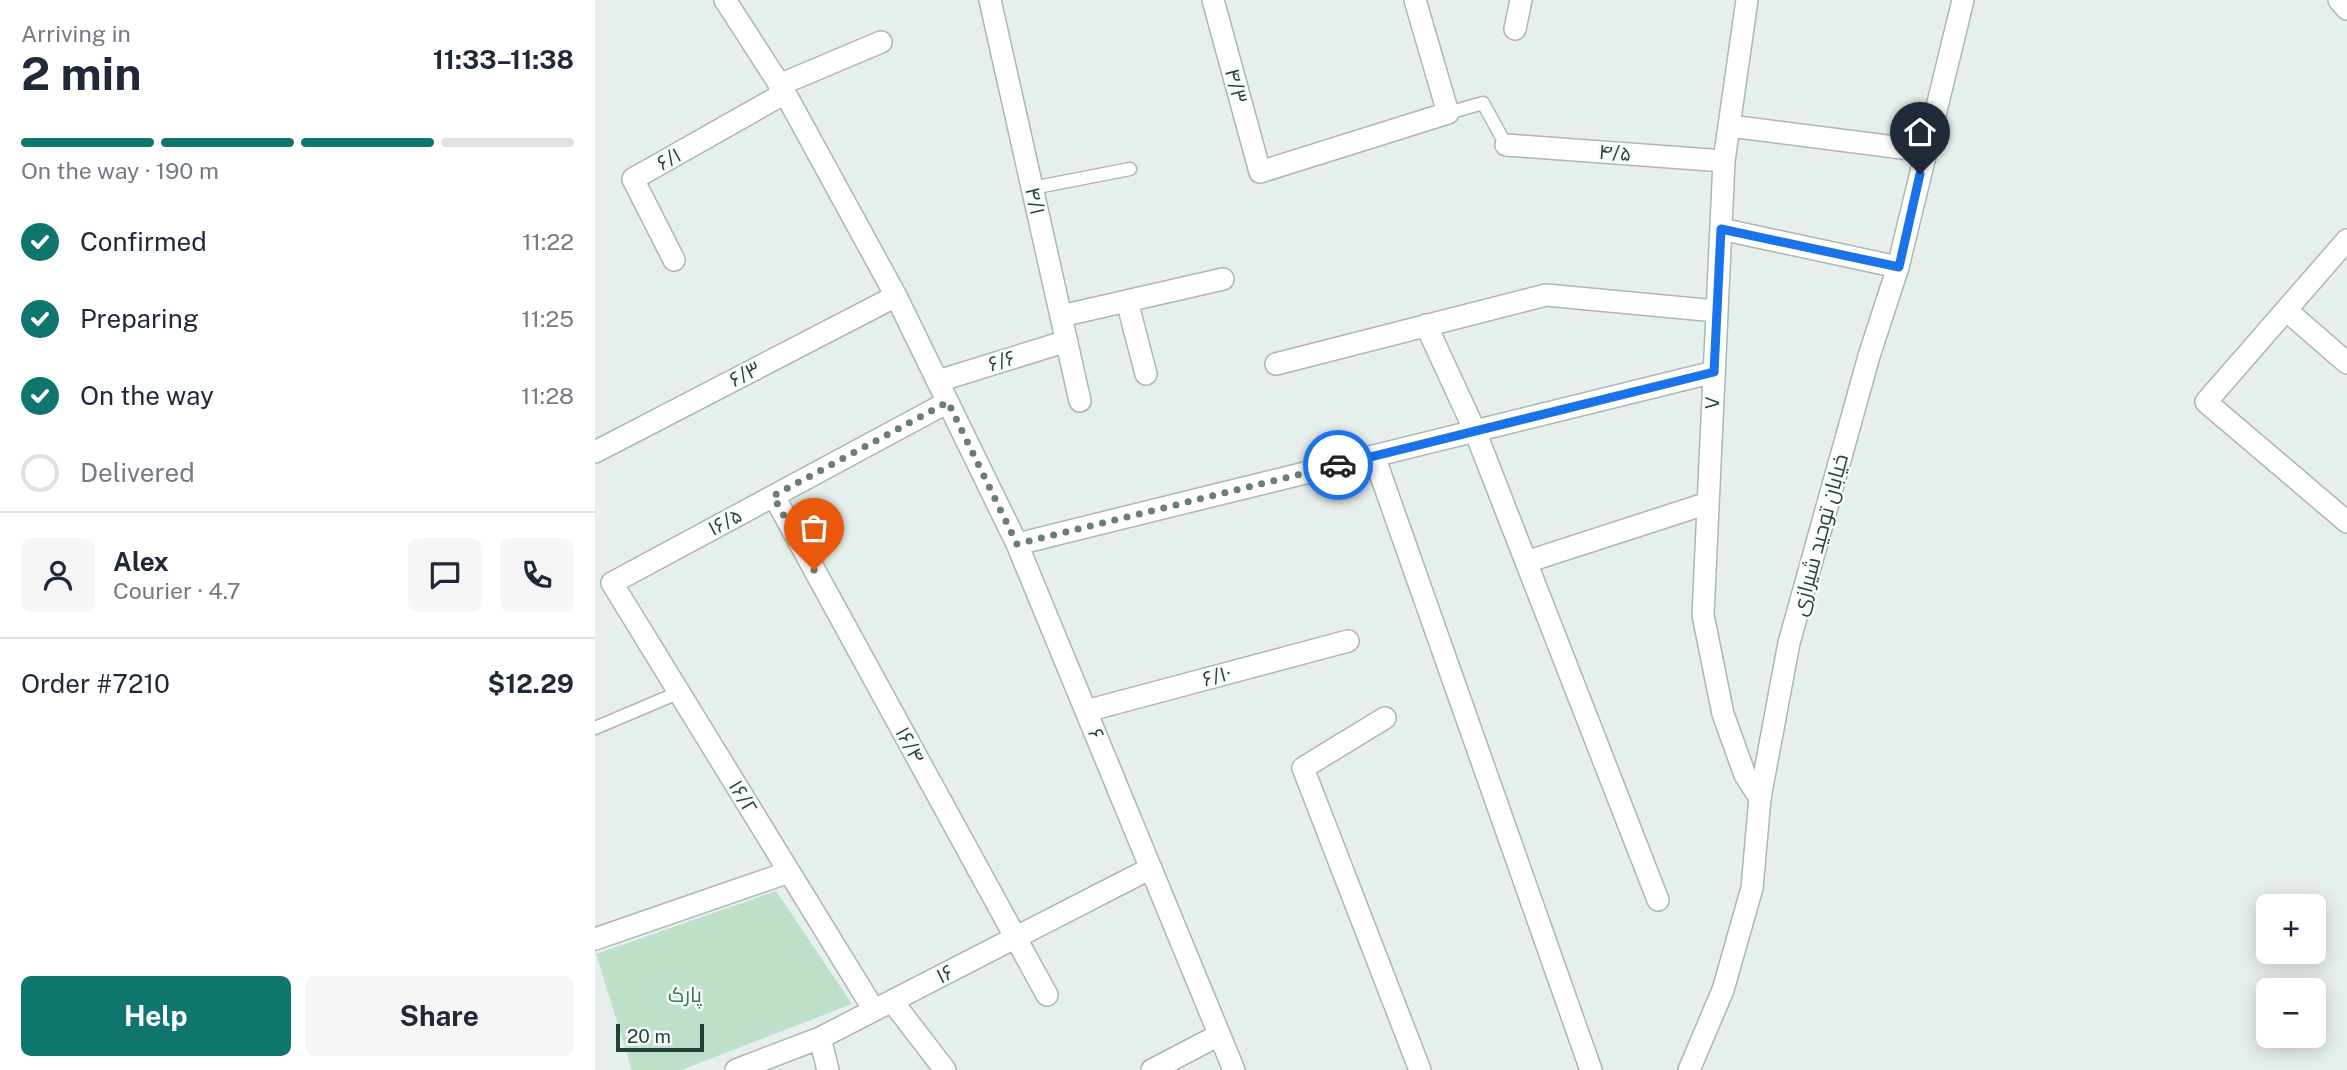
<!DOCTYPE html>
<meta charset="utf-8">
<style>
body{margin:0;font-family:"Public Sans",Cairo,sans-serif;background:#f6f6f7;color:#1f2937;height:100vh;display:flex;flex-direction:column;font-size:26px;white-space:nowrap}
*{box-sizing:border-box;margin:0}
p{font-size:23px;color:#747a83}
.icon{flex:none;width:38px;height:38px;fill:none;stroke:currentColor;stroke-width:2;stroke-linecap:round;stroke-linejoin:round}
.map{position:relative;flex:1;overflow:hidden}
.panel{display:flex;flex-direction:column;background:#fff;width:595px}
.panel>*{flex:none}
.controls{position:absolute;left:1661px;top:894px;display:grid;gap:14px}
.controls a{display:grid;place-items:center;width:70px;height:70px;border-radius:10px;background:#fff;box-shadow:0 4px 18px #0003;font-size:35px}
.scale{position:absolute;left:21px;bottom:18px;width:88px;box-sizing:border-box;padding-left:7px;border:4px solid #24423a;border-top:0;font-size:19px;line-height:24px;white-space:nowrap;color:#24423a;-webkit-text-stroke:5px #f7fbf9;paint-order:stroke}
.pin{position:absolute;display:grid;place-items:center;width:60px;height:60px;color:#fff;margin:-72px -30px;border-radius:50% 50% 50% 0;rotate:-45deg;box-shadow:0 0 7px #0007}
.pin .icon{rotate:45deg}
.courier{position:absolute;display:grid;place-items:center;width:70px;height:70px;margin:-35px;border:5px solid #1a73e8;border-radius:50%;background:#fff;color:#222;box-shadow:0 2px 9px #0007}
.headline em{font-style:normal;font-weight:700}
.headline div{display:flex;flex-direction:column-reverse}
.headline{display:flex;align-items:center;justify-content:space-between;height:119px;padding:0 21px}
h1{font-size:46px;font-weight:700;line-height:52px}
.bar{display:grid;grid-template-columns:repeat(4,1fr);gap:10px 7px;align-content:center;height:84px;padding:0 21px}
.bar i{height:9px;border-radius:5px;background:#e0e1e3}
.bar .current{background:#0f766e}
.bar p{grid-column:span 4}
.line{display:flex;align-items:center;gap:18px;padding:0 21px;border-top:2px solid #e0e1e3}
.line div{flex:1}
.round{display:grid;place-items:center;flex:none;width:74px;height:74px;border-radius:10px;background:#f6f6f7}
ol{padding:0 21px;list-style:none}
li{display:flex;align-items:center;gap:21px;height:77px}
li p{margin-inline-start:auto}
li .icon{padding:7px;border-radius:50%;background:#0f766e;color:#fff;stroke-width:4}
li:last-child{color:#747a83}
li i{width:38px;height:38px;border:4px solid #e0e1e3;border-radius:50%}
.button{display:flex;gap:14px;margin-top:auto;padding:14px 21px}
.button a{flex:1;height:80px;border-radius:10px;background:#0f766e;color:#fff;font-size:28px;font-weight:700;line-height:80px;text-align:center}
.button a+a{background:#f6f6f7;color:#1f2937}
main{display:flex;flex:1;min-height:0}
.map>svg:first-child{display:block}
.green{fill:#bfe0c8}
.lines{fill:none;stroke-linecap:round;stroke-linejoin:round}
.service-casing{stroke:#a8b8b2;stroke-width:15}
.minor-casing{stroke:#a8b8b2;stroke-width:24}
.tertiary-casing{stroke:#a8b8b2;stroke-width:24}
.secondary-casing{stroke:#a4bbb3;stroke-width:24}
.service{stroke:#fff;stroke-width:12}
.minor{stroke:#fff;stroke-width:21}
.tertiary{stroke:#fff;stroke-width:21}
.secondary{stroke:#fff;stroke-width:21}
.done{stroke:#687f78;stroke-width:7;stroke-dasharray:0 12.6}
.route{stroke:#1a73e8;stroke-width:9}
.labels{text-anchor:middle;stroke-width:5;stroke-linejoin:round;paint-order:stroke}
.street-label{font-size:21px;fill:#24423a;stroke:#f7fbf9}
.park-label{font-size:21px;fill:#2d7a4b;stroke:#f7fbf9}
</style>
<main>
<section class="panel">
<div class="headline"><div><h1>2 min</h1><p>Arriving in</p></div><em>11:33–11:38</em></div>
<div class="bar"><i class="current"></i><i class="current"></i><i class="current"></i><i></i><p>On the way · 190 m</p></div>
<ol>
<li><svg class="icon" aria-label="check" viewBox="0 0 24 24"><path d="M5 12l5 5 9-10"/></svg>Confirmed<p>11:22</p></li>
<li><svg class="icon" aria-label="check" viewBox="0 0 24 24"><path d="M5 12l5 5 9-10"/></svg>Preparing<p>11:25</p></li>
<li><svg class="icon" aria-label="check" viewBox="0 0 24 24"><path d="M5 12l5 5 9-10"/></svg>On the way<p>11:28</p></li>
<li><i></i>Delivered</li>
</ol>
<div class="line" style="height:126px"><a class="round"><svg class="icon" aria-label="person" viewBox="0 0 24 24"><circle cx="12" cy="8" r="4"/><path d="M4 21q1-7 8-7t8 7"/></svg></a><div><b>Alex</b><p>Courier · 4.7</p></div><a class="round"><svg class="icon" aria-label="chat" viewBox="0 0 24 24"><path d="M4 5h16v11H9l-5 4z"/></svg></a><a class="round"><svg class="icon" aria-label="phone" viewBox="0 0 24 24"><path d="M5 4h4l2 5-3 2q2 4 5 5l2-3 5 2v4C11 20 4 13 5 4z"/></svg></a></div>
<div class="line" style="height:91px"><div>Order #7210</div><b>$12.29</b></div>
<div class="button"><a>Help</a><a>Share</a></div>
</section>
<div class="map">
<svg width="1752" height="1070" viewBox="0 0 1752 1070">
<rect width="100%" height="100%" fill="#e6efeb"/>
<path class="green" d="M181,891l76,113 -171,66h-49l-36,-116z"/>
<g class="lines">
<defs>
<path id="service" d="M853,113l35,-10 23,42
M437,188l98,-19
M0,728l85,-36"/>
<path id="minor" d="M130,0l60,93 111,203 121,248 217,526
M395,0l90,401
M618,0l47,172 188,-59 -33,-113
M1152,0l-23,161 -21,454 20,99 22,61 15,23
M920,29l6,-29
M184,85l102,-43
M1135,126l196,25
M911,145l218,16
M1126,229l177,38
M1752,240l-141,162 141,120
M79,260l-41,-81 152,-86
M532,301l19,73
M1691,310l61,53
M466,316l162,-37
M831,325l49,106 183,469
M681,364l270,-69 170,16
M343,381l129,-40
M0,452l301,-156
M779,456l217,614
M179,496l273,499
M422,544l697,-172
M931,562l182,-59
M491,711l262,-70
M790,718l-82,50 117,302
M0,939l194,-67
M297,1001l53,69
M279,1010l-262,-427 336,-181
M225,1038l8,32
M141,1070l84,-32 331,-170
M557,1070l67,-35"/>
<path id="tertiary" d="M1094,1070l34,-80 29,-102 8,-90 29,-155 80,-287 29,-89 65,-267"/>
<path id="secondary" d="M1744,0l8,9"/>
</defs>
<use href="#service" class="service-casing"/>
<use href="#minor" class="minor-casing"/>
<use href="#tertiary" class="tertiary-casing"/>
<use href="#secondary" class="secondary-casing"/>
<use href="#service" class="service"/>
<use href="#minor" class="minor"/>
<use href="#tertiary" class="tertiary"/>
<use href="#secondary" class="secondary"/>
</g>
<g class="lines">
<path class="done" d="M219,570l-41,-74 175,-94 69,142 321,-79"/>
<path class="route" d="M743,465l376,-93 7,-143 178,38 21,-93"/>
</g>
<g class="labels">
<g class="street-label">
<text transform="translate(641 86) rotate(75)" y="7">۴/۳</text>
<text transform="translate(1020 153) rotate(4)" y="7">۴/۵</text>
<text transform="translate(74 159) rotate(-29)" y="7">۶/۱</text>
<text transform="translate(440 201) rotate(77)" y="7">۴/۱</text>
<text transform="translate(407 361) rotate(-17)" y="7">۶/۶</text>
<text transform="translate(150 374) rotate(-27)" y="7">۶/۳</text>
<text transform="translate(1117 403) rotate(-88)" y="7">۷</text>
<text transform="translate(130 522) rotate(-28)" y="7">۱۶/۵</text>
<text transform="translate(1225 535) rotate(-75)" y="7">خیابان توحید شیرازی</text>
<text transform="translate(622 676) rotate(-15)" y="7">۶/۱۰</text>
<text transform="translate(501 734) rotate(68)" y="7">۶</text>
<text transform="translate(315 745) rotate(61)" y="7">۱۶/۴</text>
<text transform="translate(148 797) rotate(59)" y="7">۱۶/۲</text>
<text transform="translate(350 974) rotate(-27)" y="7">۱۶</text>
</g>
<g class="park-label">
<text x="90" y="1002">پارک</text>
</g>
</g>
</svg>
<div class="controls">
<a>+</a>
<a>−</a>
</div>
<div class="scale">20 m</div>
<div class="pin" style="left:219px;top:570px;background:#ea580c"><svg class="icon" aria-label="bag" viewBox="0 0 24 24"><path d="M5 8h14l-1 12H6zM9 8a3 3 0 0 1 6 0"/></svg></div>
<div class="pin" style="left:1325px;top:174px;background:#1f2937"><svg class="icon" aria-label="home" viewBox="0 0 24 24"><path d="M3 11l9-7 9 7M6 9v11h12V9"/></svg></div>
<div class="courier" style="left:743px;top:465px"><svg class="icon" aria-label="car" viewBox="0 0 24 24"><path d="M5 17H2v-5l4-1 3-4h7l3 4 3 1v5h-3M9 17h6M6 11h13"/><circle cx="7" cy="17" r="2"/><circle cx="17" cy="17" r="2"/></svg></div>
</div>
</main>
